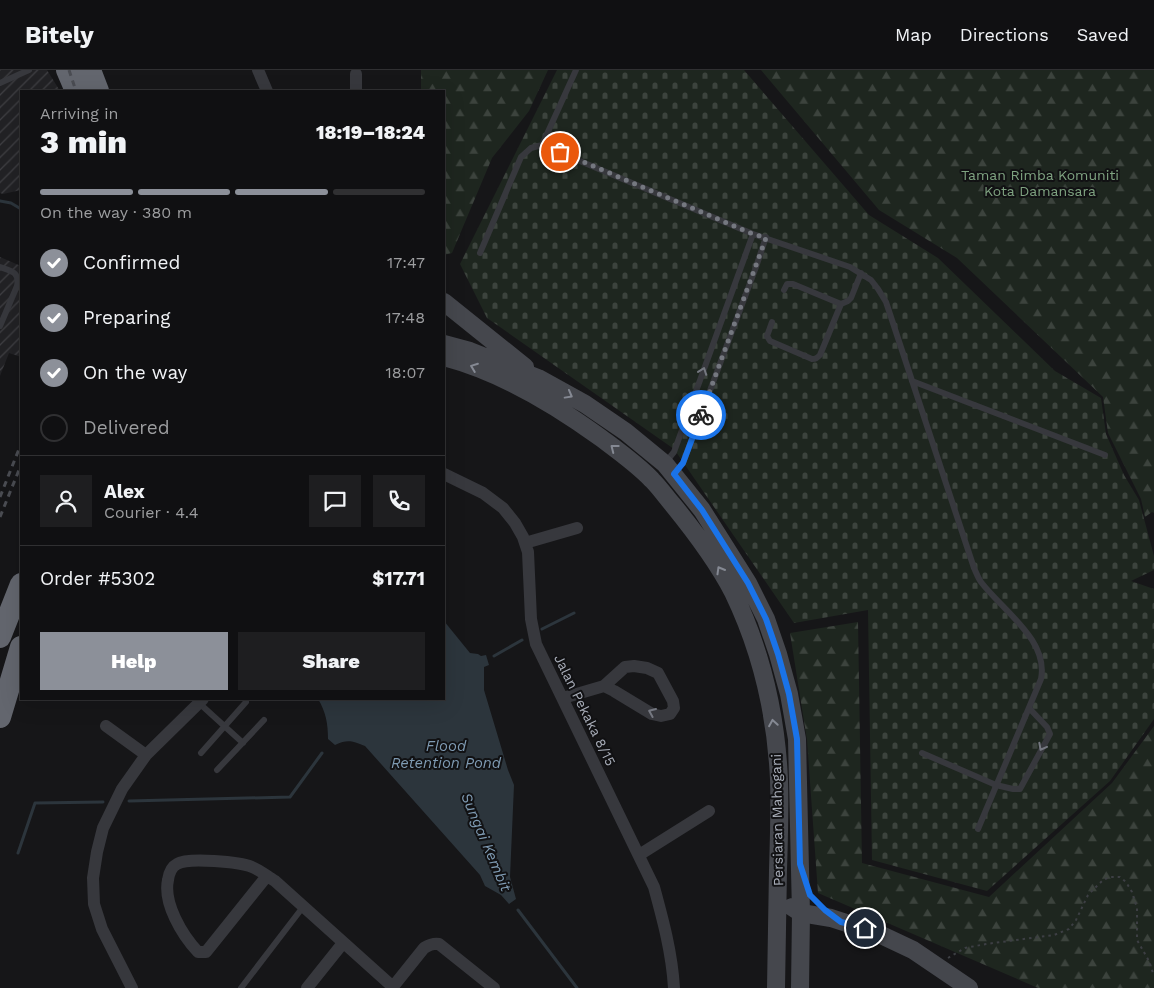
<!DOCTYPE html>
<meta charset="utf-8">
<style>
body{margin:0;font-family:"Work Sans",sans-serif;background:#1e1e20;color:#f1f3f6;height:100vh;display:flex;flex-direction:column;font-size:19px;white-space:nowrap}
*{box-sizing:border-box;margin:0}
p{font-size:16px;color:#9c9d9f}
.icon{flex:none;width:28px;height:28px;fill:none;stroke:currentColor;stroke-width:2;stroke-linecap:round;stroke-linejoin:round}
.map{position:relative;flex:1;overflow:hidden}
.side{position:absolute;left:20px;top:20px;width:425px;height:610px;display:flex;flex-direction:column;background:#101012;border-radius:0px;box-shadow:0 5px 20px #0002,0 0 0 1px #303032}
.side>*{flex:none}
.pin{position:absolute;display:grid;place-items:center;width:42px;height:42px;color:#fff;margin:-21px;border:2px solid #fff;border-radius:50%;box-shadow:0 1px 5px #0007}
.courier{position:absolute;display:grid;place-items:center;width:50px;height:50px;margin:-25px;border:4px solid #1a73e8;border-radius:50%;background:#fff;color:#222;box-shadow:0 1px 6px #0007}
.headline em{font-style:normal;font-weight:800}
.headline div{display:flex;flex-direction:column-reverse}
.headline{display:flex;align-items:center;justify-content:space-between;height:85px;padding:0 20px}
h1{font-size:32px;font-weight:800;line-height:38px}
.bar{display:grid;grid-template-columns:repeat(4,1fr);gap:8px 5px;align-content:center;height:60px;padding:0 20px}
.bar i{height:6px;border-radius:4px;background:#303032}
.bar .on{background:#8c9099}
.bar p{grid-column:span 4}
.line{display:flex;align-items:center;gap:12px;padding:0 20px;border-top:1px solid #303032}
.line div{flex:1}
.round{display:grid;place-items:center;flex:none;width:52px;height:52px;border-radius:0px;background:#1e1e20}
ol{padding:0 20px;list-style:none}
li{display:flex;align-items:center;gap:15px;height:55px}
li p{margin-inline-start:auto}
li .icon{padding:5px;border-radius:50%;background:#8c9099;color:#fff;stroke-width:4}
li:last-child{color:#9c9d9f}
li i{width:28px;height:28px;border:2px solid #303032;border-radius:50%}
.button{display:flex;gap:10px;margin-top:auto;padding:10px 20px}
.button a{flex:1;height:58px;border-radius:0px;background:#8c9099;color:#fff;font-size:20px;font-weight:800;line-height:58px;text-align:center}
.button a+a{background:#1e1e20;color:#f1f3f6}
header{display:flex;align-items:center;gap:30px;box-sizing:border-box;height:70px;padding:0 25px;background:#101012;border-bottom:1px solid #303032}
header strong{font-size:24px}
nav{display:flex;gap:28px;margin-inline-start:auto;font-size:18px}
.map>svg:first-child{display:block}
.industrial{fill:url(#industrial-furrows)}
.forest{fill:url(#forest-firs)}
.cemetery{fill:url(#cemetery-stones)}
.water{fill:#2c353c}
.lines{fill:none;stroke-linecap:round;stroke-linejoin:round}
.stream{stroke:#2c353c;stroke-width:3}
.path{stroke:#3d3f44;stroke-width:2;stroke-dasharray:2.5 4;stroke-linecap:butt}
.lane{stroke:#37383d;stroke-width:6}
.street{stroke:#37383d;stroke-width:12}
.secondary{stroke:#45474d;stroke-width:18}
.highway{stroke:#63666e;stroke-width:22}
.rail{stroke:#4a4c52;stroke-width:3;stroke-dasharray:6 5;stroke-linecap:butt}
.oneway{stroke:#858993}
.oneway2{stroke:#757881}
.done{stroke:#757880;stroke-width:5;stroke-dasharray:0 9}
.route{stroke:#1a73e8;stroke-width:6}
.labels{text-anchor:middle;stroke-width:4;stroke-linejoin:round;paint-order:stroke}
.park-label{font-size:14px;fill:#7fa381;stroke:#111113}
.street-label{font-size:14px;fill:#a8adb8;stroke:#111113}
.water-label{font-size:15px;font-style:italic;fill:#7f9bb3;stroke:#111113}
</style>
<header>
<strong>Bitely</strong>
<nav><a>Map</a><a>Directions</a><a>Saved</a></nav>
</header>
<div class="map">
<svg width="1154" height="918" viewBox="0 0 1154 918">
<defs>
<pattern id="industrial-furrows" width="10" height="10" patternUnits="userSpaceOnUse" patternTransform="scale(1.25)"><rect width="10" height="10" fill="#222225"/><path d="M-1 1l2-2M0 10L10 0M9 11l2-2" fill="none" stroke="#3f3f43"/></pattern>
<pattern id="forest-firs" width="22" height="20" patternUnits="userSpaceOnUse" patternTransform="scale(1.25)"><rect width="22" height="20" fill="#1e261f"/><path d="M5 1l3.5 6h-7zM16 11l3.5 6h-7z" fill="#3c433d"/></pattern>
<pattern id="cemetery-stones" width="16" height="16" patternUnits="userSpaceOnUse" patternTransform="scale(1.25)"><rect width="16" height="16" fill="#1e261f"/><path d="M2 7V4a2 2 0 0 1 4 0v3zM10 15v-3a2 2 0 0 1 4 0v3z" fill="#3c433d"/></pattern>
</defs>
<rect width="100%" height="100%" fill="#161618"/>
<path class="industrial" d="M0,0h47l13,21h-39v99l-18,4 -3,-1z
M0,187l21,9v91l-12,-4 -9,23z"/>
<path class="forest" d="M421,0h127l-19,41 -37,47 -40,95 -8,2v-164h-23z
M761,0h393v443l-2,-1 -7,5 -4,-18 -33,-66 -5,-36 -146,-139 -78,-48z
M858,552l4,241 127,34 123,-114 42,-57v262h-116l-220,-95 -11,-153 -17,-107z"/>
<path class="cemetery" d="M557,0h187l125,145 69,43 117,113 46,27 5,36 18,41 15,25 15,56v14l-23,11 23,8v130l-44,62 -123,110 -115,-31 -4,-250 -74,13 -120,-174 -187,-131 -27,-54z"/>
<path class="water" d="M444,551l26,32 8,1 3,2 5,-1 3,10 -5,2v23l24,80 6,15 -4,92 6,22 -7,5 -8,-9 -16,-9 -5,-11 -115,-129c-13,-5 -17,-7 -30,-1l-7,-6c0,-15 -2,-27 -10,-40h126z"/>
<g class="lines">
<path class="stream" d="M0,131l11,2 10,6
M542,559l32,-16
M494,586l28,-16
M129,731l161,-4 32,-44
M18,783l17,-50 68,-1
M518,840l59,78"/>
<path class="path" d="M948,888l17,-10 21,-4 68,-9 15,-6 7,-9 12,-25 15,-15 7,-3h10l6,5 6,10 5,16v32l12,21 5,15"/>
<path class="lane" d="M0,13l29,-13
M542,75l34,-75
M480,183l41,-96 10,-9 11,-3 211,89 97,33 21,13 7,9 8,13 88,266c2,4 4,10 7,14 21,28 68,58 60,97l-63,150
M0,197c11,4 20,5 17,19l-17,40
M784,220l3,-6h6l48,20
M772,252l-5,14 3,5 42,18c4,0 5,-1 8,-4l21,-51 7,-3 3,-3 10,-25
M912,311l193,74
M665,393l9,-11 79,-218
M674,403l9,-10 73,-196 10,-30
M199,633l44,40
M201,683l45,-51
M922,683l74,32 17,4h7l30,-55 -3,-7 -18,-19
M217,700l47,-50
M241,918l62,-81"/>
<path class="street" d="M258,0l9,21
M356,21v-17
M444,404l39,19 20,15 12,15 8,14 5,15 3,67 5,25 118,243c9,33 18,66 20,101
M525,473l52,-15
M563,628l41,-12 21,-19 9,-1 13,2 11,5 15,28 1,7 -4,6 -9,2 -9,-2 -38,-23 -10,-5
M106,656l40,29
M639,785l70,-44
M267,806l-61,76h-8c-16,-17 -35,-49 -30,-72 1,-7 3,-13 9,-16 11,-7 63,-2 75,3 8,3 16,10 23,14l118,106
M132,918l-30,-59 -8,-25 -1,-26 4,-26 6,-24 19,-39 24,-34 57,-56
M307,918l36,-45
M392,918l32,-40c5,-3 9,-5 15,-4l55,44"/>
<path class="secondary" d="M444,232l81,65
M444,274l26,7 68,27 47,26 41,28 39,32 37,46 46,73 18,36 12,35 11,40 8,45 4,174 -1,75
M444,287c57,15 109,46 157,81 16,12 37,27 51,42 8,8 14,17 21,25 22,27 44,56 60,87 28,58 43,123 46,187 1,30 0,60 -1,91 -1,39 -1,79 -2,118
M792,837l9,6 30,5 46,15 36,17 56,38"/>
<path class="highway" d="M67,0l9,21
M90,0l8,21
M0,567l21,-53
M0,647l21,-70"/>
<path class="rail" d="M69,0l7,21
M0,427l21,-53
M0,447l21,-52"/>
</g>
<defs><path id="oneway-chevron" d="M-2-3.5L2.5 0L-2 3.5" fill="none" stroke-width="1.6" stroke-linecap="round" stroke-linejoin="round" transform="scale(1.25)"/></defs>
<g class="oneway">
<use href="#oneway-chevron" transform="translate(474 297) rotate(-159)"/>
<use href="#oneway-chevron" transform="translate(569 325) rotate(29)"/>
<use href="#oneway-chevron" transform="translate(614 378) rotate(-142)"/>
<use href="#oneway-chevron" transform="translate(720 500) rotate(-120)"/>
<use href="#oneway-chevron" transform="translate(773 653) rotate(-99)"/>
</g>
<g class="oneway2">
<use href="#oneway-chevron" transform="translate(703 301) rotate(-70)"/>
<use href="#oneway-chevron" transform="translate(652 642) rotate(-157)"/>
<use href="#oneway-chevron" transform="translate(1042 677) rotate(118)"/>
</g>
<g class="lines">
<path class="done" d="M560,82l193,82 13,4 -65,177"/>
<path class="route" d="M701,345l-18,48 -9,11 28,36 46,73 18,36 12,35 11,40 8,45 3,125 10,31 15,15 16,12 24,6"/>
</g>
<g class="labels">
<g class="park-label">
<text x="1040" y="110">Taman Rimba Komuniti<tspan x="1040" dy="16">Kota Damansara</tspan></text>
</g>
<g class="street-label">
<text transform="translate(585 640) rotate(64)" y="5">Jalan Pekaka 8/15</text>
<text transform="translate(777 750) rotate(-91)" y="5">Persiaran Mahogani</text>
</g>
<g class="water-label">
<text x="446" y="681">Flood<tspan x="446" dy="17">Retention Pond</tspan></text>
<text transform="translate(486 772) rotate(67)" y="5">Sungai Kembit</text>
</g>
</g>
</svg>
<div class="pin" style="left:560px;top:82px;background:#ea580c"><svg class="icon" aria-label="bag" viewBox="0 0 24 24"><path d="M5 8h14l-1 12H6zM9 8a3 3 0 0 1 6 0"/></svg></div>
<div class="pin" style="left:865px;top:858px;background:#1f2937"><svg class="icon" aria-label="home" viewBox="0 0 24 24"><path d="M3 11l9-7 9 7M6 9v11h12V9"/></svg></div>
<div class="courier" style="left:701px;top:345px"><svg class="icon" aria-label="bike" viewBox="0 0 24 24"><circle cx="6" cy="16" r="4"/><circle cx="18" cy="16" r="4"/><path d="M6 16l4-8h5l3 8M10 8l3 8H6M13 5h3"/></svg></div>
<section class="side">
<div class="headline"><div><h1>3 min</h1><p>Arriving in</p></div><em>18:19–18:24</em></div>
<div class="bar"><i class="on"></i><i class="on"></i><i class="on"></i><i></i><p>On the way · 380 m</p></div>
<ol>
<li><svg class="icon" aria-label="check" viewBox="0 0 24 24"><path d="M5 12l5 5 9-10"/></svg>Confirmed<p>17:47</p></li>
<li><svg class="icon" aria-label="check" viewBox="0 0 24 24"><path d="M5 12l5 5 9-10"/></svg>Preparing<p>17:48</p></li>
<li><svg class="icon" aria-label="check" viewBox="0 0 24 24"><path d="M5 12l5 5 9-10"/></svg>On the way<p>18:07</p></li>
<li><i></i>Delivered</li>
</ol>
<div class="line" style="height:90px"><a class="round"><svg class="icon" aria-label="person" viewBox="0 0 24 24"><circle cx="12" cy="8" r="4"/><path d="M4 21q1-7 8-7t8 7"/></svg></a><div><b>Alex</b><p>Courier · 4.4</p></div><a class="round"><svg class="icon" aria-label="chat" viewBox="0 0 24 24"><path d="M4 5h16v11H9l-5 4z"/></svg></a><a class="round"><svg class="icon" aria-label="phone" viewBox="0 0 24 24"><path d="M5 4h4l2 5-3 2q2 4 5 5l2-3 5 2v4C11 20 4 13 5 4z"/></svg></a></div>
<div class="line" style="height:65px"><div>Order #5302</div><b>$17.71</b></div>
<div class="button"><a>Help</a><a>Share</a></div>
</section>
</div>
